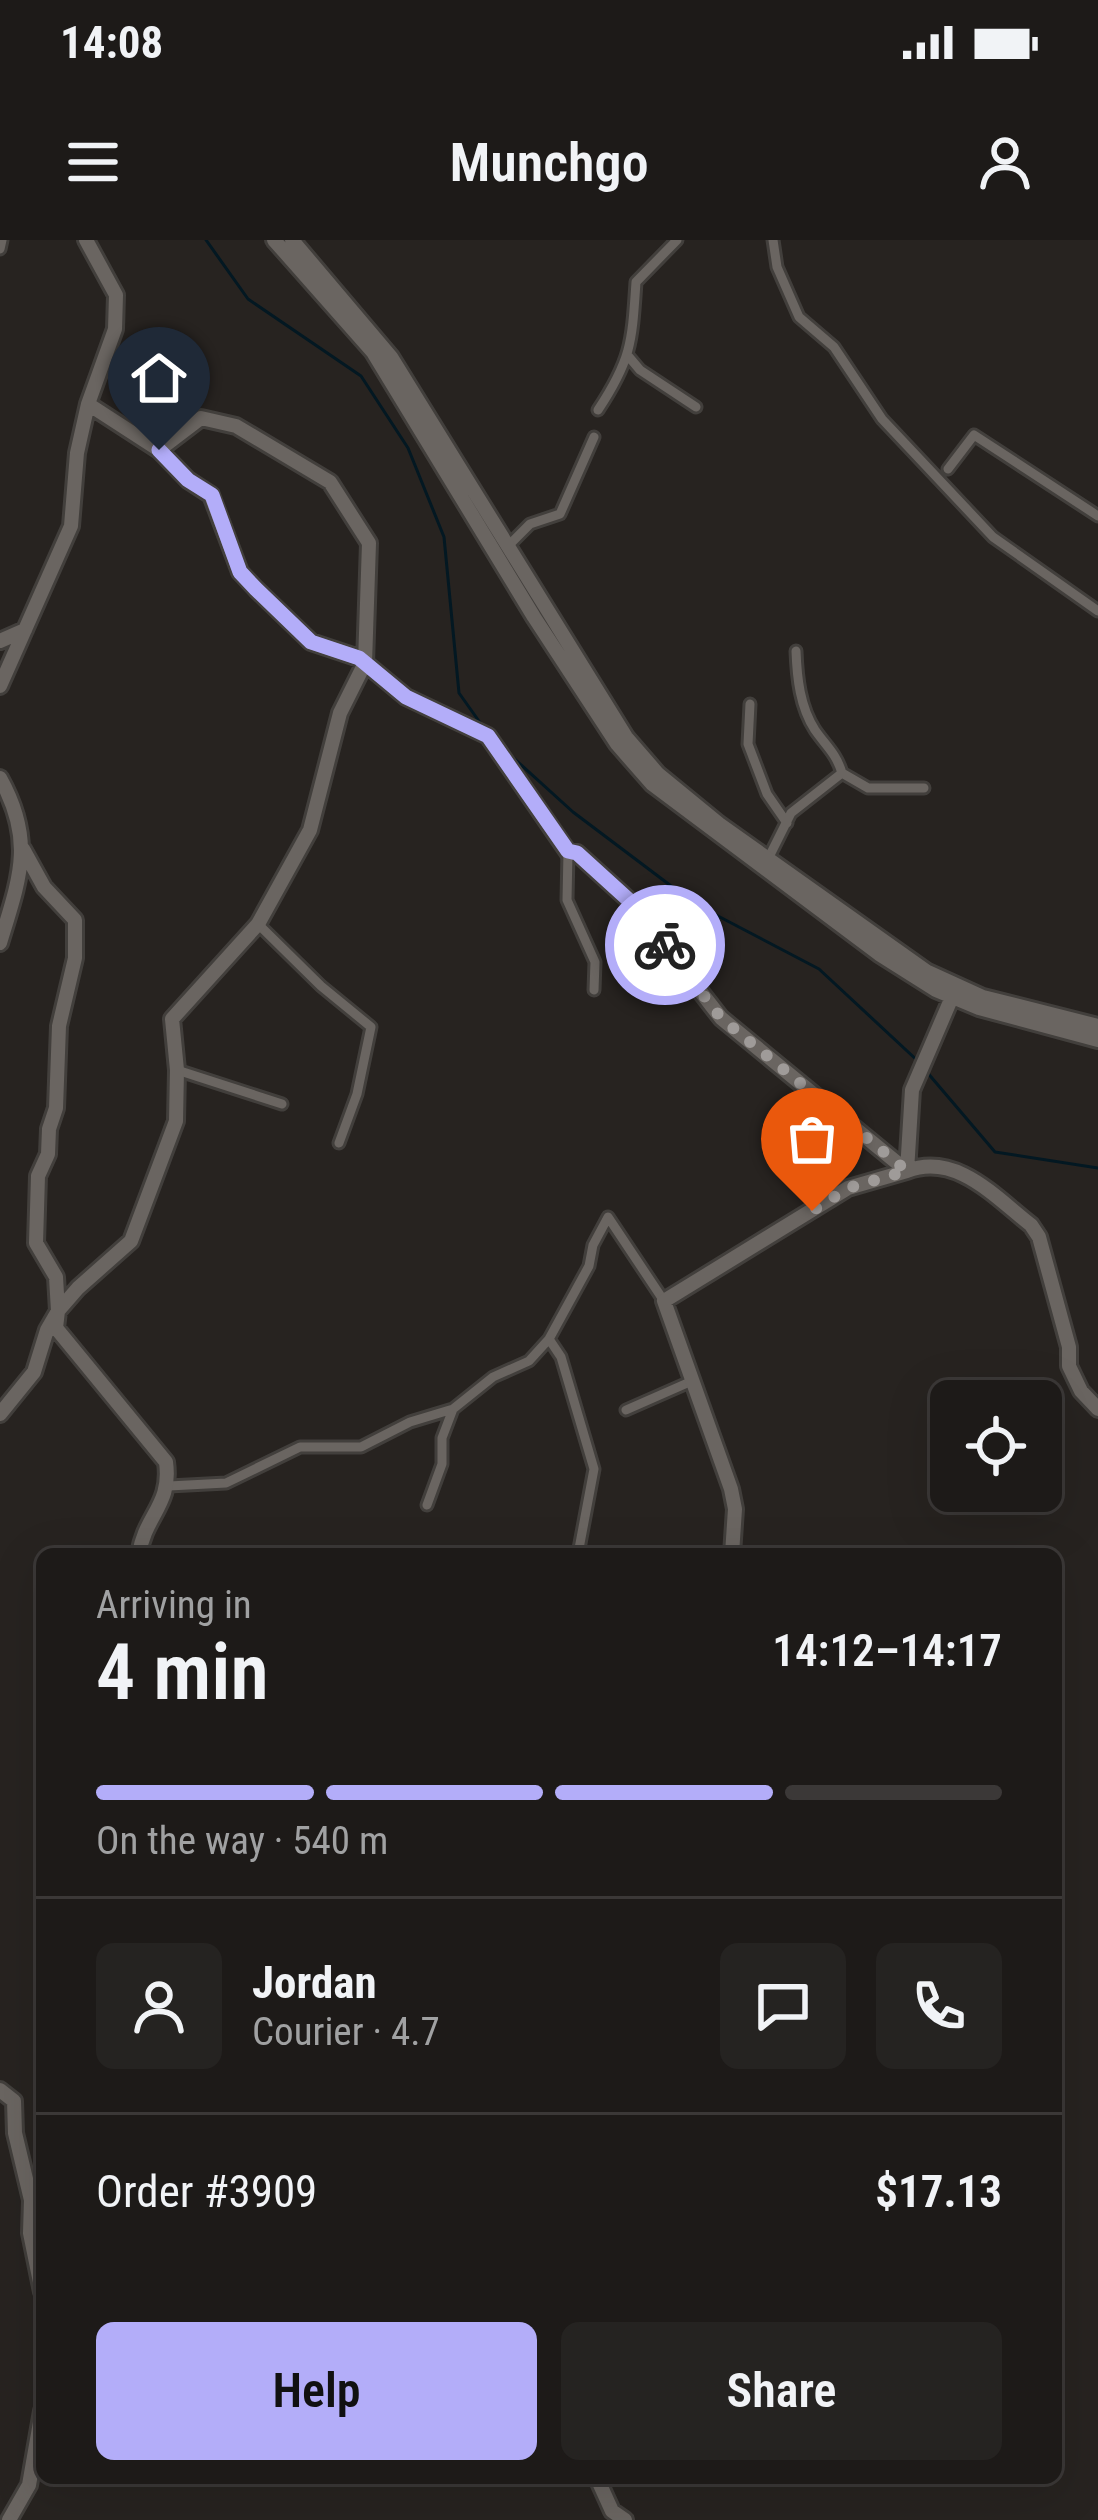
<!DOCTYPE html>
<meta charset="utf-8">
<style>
body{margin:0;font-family:"Roboto Condensed",sans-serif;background:#252321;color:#f1f3f6;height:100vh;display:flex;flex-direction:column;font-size:45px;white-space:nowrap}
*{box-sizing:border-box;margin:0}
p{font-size:39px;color:#a0a1a2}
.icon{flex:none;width:66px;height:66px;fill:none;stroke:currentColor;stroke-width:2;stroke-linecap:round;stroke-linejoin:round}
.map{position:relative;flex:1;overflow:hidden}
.drawer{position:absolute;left:36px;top:1308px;width:1026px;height:936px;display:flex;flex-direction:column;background:#1d1a18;border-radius:18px;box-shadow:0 12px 48px #0002,0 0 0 3px #3b3837}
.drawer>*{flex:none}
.buttons{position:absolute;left:930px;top:1140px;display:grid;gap:24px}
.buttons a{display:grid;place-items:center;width:132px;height:132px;border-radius:18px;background:#1d1a18;box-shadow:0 12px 48px #0002,0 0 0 3px #3b3837;font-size:60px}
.pin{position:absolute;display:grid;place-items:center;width:102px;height:102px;color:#fff;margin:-123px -51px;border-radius:50% 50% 50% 0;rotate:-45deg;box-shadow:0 0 12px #0007}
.pin .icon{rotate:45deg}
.courier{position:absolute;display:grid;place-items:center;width:120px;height:120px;margin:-60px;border:9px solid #b3adf9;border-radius:50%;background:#fff;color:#222;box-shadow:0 3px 15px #0007}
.overview em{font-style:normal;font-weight:600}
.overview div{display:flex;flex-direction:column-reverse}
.overview{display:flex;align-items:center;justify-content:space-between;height:204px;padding:0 60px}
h1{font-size:78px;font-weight:600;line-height:90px}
.bar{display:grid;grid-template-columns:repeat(4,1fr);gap:18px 12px;align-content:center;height:144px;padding:0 60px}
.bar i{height:15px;border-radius:9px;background:#3b3837}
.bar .selected{background:#b3adf9}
.bar p{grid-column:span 4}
.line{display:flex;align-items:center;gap:30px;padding:0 60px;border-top:3px solid #3b3837}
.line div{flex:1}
.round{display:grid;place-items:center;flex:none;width:126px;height:126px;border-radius:18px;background:#252321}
.button{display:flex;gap:24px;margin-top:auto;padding:24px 60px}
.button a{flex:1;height:138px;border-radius:18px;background:#b3adf9;color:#111;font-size:48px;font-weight:600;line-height:138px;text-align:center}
.button a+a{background:#252321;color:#f1f3f6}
.status{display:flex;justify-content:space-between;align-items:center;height:84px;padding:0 60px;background:#1d1a18;direction:ltr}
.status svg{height:33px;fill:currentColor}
header{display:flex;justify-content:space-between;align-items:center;height:156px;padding:0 60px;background:#1d1a18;font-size:54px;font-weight:600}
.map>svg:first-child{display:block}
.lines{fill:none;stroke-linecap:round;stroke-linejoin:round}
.stream{stroke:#031822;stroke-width:3}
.street-casing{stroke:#423f3c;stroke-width:15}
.secondary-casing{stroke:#423f3c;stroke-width:20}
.street{stroke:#6a6561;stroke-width:9}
.secondary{stroke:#6a6561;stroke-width:14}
.done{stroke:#9f9b99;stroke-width:12;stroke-dasharray:0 21.6}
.route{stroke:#b3adf9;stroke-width:15}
</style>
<div class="status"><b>14:08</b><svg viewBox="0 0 49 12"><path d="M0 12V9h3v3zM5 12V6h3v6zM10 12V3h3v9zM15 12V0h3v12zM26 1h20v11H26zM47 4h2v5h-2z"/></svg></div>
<header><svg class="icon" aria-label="menu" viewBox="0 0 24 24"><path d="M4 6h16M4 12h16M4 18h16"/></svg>Munchgo<svg class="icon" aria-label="person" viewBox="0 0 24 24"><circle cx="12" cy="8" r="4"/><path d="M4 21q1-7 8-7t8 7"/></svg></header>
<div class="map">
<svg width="1098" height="2280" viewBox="0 0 1098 2280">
<rect width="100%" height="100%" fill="#272320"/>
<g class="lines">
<path class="stream" d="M206,0l42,59 113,77 47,72 36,89 15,156 22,31
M508,513l65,59 122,92 124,65 101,94
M926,831l69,81 103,16"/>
<defs>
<path id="street" d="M773,0l4,27 22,50 35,30 48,72 111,118 105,74
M0,9l2,-9
M629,117l11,13 56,37
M598,170c34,-51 34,-69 38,-128l41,-42
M948,229l26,-34 124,81
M509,305l21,-21 30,-10 34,-77
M796,411c1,27 4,56 19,79 11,16 21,23 27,43l26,15h56
M750,464l-2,40 19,50 20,29
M568,612l-1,48 28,62 -1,28
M768,619l23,-46 51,-40
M258,684l63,62 50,41 -14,67 -18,49
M177,830l105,34
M626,1170l66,-29
M169,1246l57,-3 74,-36h61l49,-25 43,-13 40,-32 36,-16 20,-22
M427,1265l15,-41v-26l11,-29
M578,1314l16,-85 -33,-112 -12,-18 40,-73 4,-21 15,-28 56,84"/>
<path id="secondary" d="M274,0l99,112 161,265 83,127 35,40 227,170 57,36 43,18 119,32
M292,0l99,117 235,380 32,37 61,50 207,147 57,26 115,29
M88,164l71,46 42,-32 35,8 94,56 39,61 -4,120 -25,50 -30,117 -52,94 -86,95 5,51 -1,51 -45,120 -53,47 -20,23 -2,17 110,134c6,43 -21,53 -27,92
M159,210l29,30 23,15 29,77 16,17 55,53 48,16 47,39 82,39 80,116 9,1 55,50 89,115 186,153 -59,17 -184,113 67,188 4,20 -3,45
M0,401l25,-11
M0,446l71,-160 6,-73 11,-49 27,-75 1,-34 -30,-55
M0,538c35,63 20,99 0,165
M952,757l-40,93 -5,81c49,-19 88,26 124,54l8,12 30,110v19l12,25 17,18
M0,1174l34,-42 13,-42 11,-19 -2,-34 -20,-34 2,-67 10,-22 1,-25 7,-21 3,-82 16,-68v-38l-31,-33 -21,-38
M0,1850l14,11 1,32 16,67 -1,33 12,59
M597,2238l15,33 13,9
M9,2280l20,-35 13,-74"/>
</defs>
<use href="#street" class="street-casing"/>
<use href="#secondary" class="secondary-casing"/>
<use href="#street" class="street"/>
<use href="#secondary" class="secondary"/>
</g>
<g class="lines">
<path class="done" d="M665,705l56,73 186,153 -59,17 -36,23"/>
<path class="route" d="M159,210l29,30 24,15 28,77 16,17 55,53 48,16 47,39 82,39 80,115 9,2 55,50 33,42"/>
</g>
</svg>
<div class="buttons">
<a><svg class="icon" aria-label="locate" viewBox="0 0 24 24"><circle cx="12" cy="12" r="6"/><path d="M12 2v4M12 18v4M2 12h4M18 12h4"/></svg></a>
</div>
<div class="pin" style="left:812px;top:971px;background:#ea580c"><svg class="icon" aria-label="bag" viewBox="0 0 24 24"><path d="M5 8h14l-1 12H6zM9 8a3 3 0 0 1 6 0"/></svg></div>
<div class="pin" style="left:159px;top:210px;background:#1f2937"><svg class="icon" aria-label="home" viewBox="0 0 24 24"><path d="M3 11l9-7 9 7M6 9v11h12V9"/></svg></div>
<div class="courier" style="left:665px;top:705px"><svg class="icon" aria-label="bike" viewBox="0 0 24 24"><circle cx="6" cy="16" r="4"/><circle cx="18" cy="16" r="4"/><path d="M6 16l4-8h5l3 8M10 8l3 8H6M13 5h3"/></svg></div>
<section class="drawer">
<div class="overview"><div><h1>4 min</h1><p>Arriving in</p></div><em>14:12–14:17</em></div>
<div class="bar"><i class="selected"></i><i class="selected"></i><i class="selected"></i><i></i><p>On the way · 540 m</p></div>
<div class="line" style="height:216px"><a class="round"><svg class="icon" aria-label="person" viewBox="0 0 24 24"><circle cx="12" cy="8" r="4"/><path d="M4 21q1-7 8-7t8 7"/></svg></a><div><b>Jordan</b><p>Courier · 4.7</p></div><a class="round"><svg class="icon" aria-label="chat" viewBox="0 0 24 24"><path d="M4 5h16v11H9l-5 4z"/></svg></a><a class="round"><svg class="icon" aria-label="phone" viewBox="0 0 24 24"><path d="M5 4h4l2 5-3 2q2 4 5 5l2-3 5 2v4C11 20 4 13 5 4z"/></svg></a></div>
<div class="line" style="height:156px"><div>Order #3909</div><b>$17.13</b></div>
<div class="button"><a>Help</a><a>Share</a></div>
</section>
</div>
